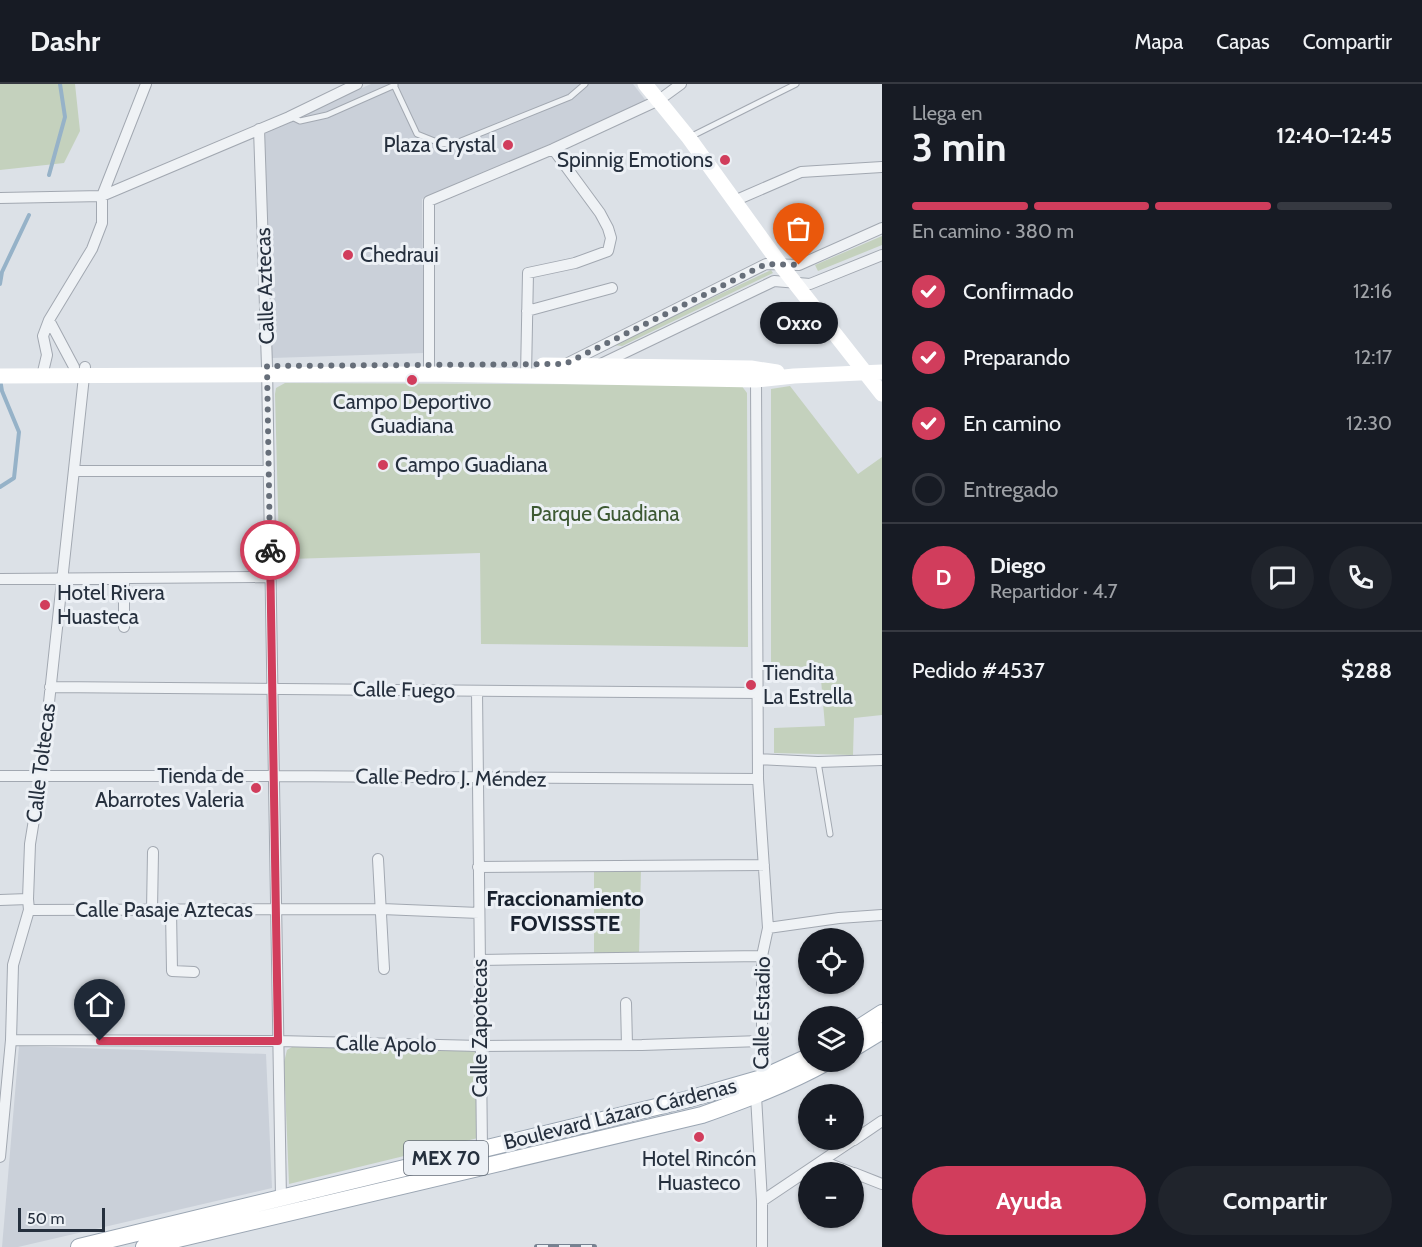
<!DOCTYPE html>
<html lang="es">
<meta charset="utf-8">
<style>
body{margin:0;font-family:Cabin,sans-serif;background:#20242c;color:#f1f3f6;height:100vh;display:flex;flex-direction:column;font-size:22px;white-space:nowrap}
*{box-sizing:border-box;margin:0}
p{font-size:20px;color:#9ea1a6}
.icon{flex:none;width:33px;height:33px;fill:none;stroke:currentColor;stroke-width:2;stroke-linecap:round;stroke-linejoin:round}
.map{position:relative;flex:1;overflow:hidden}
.panel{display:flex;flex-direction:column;background:#171b24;width:540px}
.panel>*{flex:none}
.controls{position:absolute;left:798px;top:844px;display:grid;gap:12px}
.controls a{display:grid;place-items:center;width:66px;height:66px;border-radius:50%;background:#171b24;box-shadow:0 2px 4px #0004;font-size:30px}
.scale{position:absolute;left:18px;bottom:15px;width:87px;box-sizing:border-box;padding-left:6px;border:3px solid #26303e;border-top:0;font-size:16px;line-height:21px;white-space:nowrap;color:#26303e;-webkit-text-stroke:4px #ecf0f5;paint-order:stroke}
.pin{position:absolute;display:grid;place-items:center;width:51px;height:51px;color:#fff;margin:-62px -26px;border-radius:50% 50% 50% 0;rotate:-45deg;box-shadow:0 0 6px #0007}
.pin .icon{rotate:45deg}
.courier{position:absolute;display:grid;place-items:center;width:60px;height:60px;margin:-30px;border:4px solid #d13d5c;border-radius:50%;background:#fff;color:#222;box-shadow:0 2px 8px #0007}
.bubble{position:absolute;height:42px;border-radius:21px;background:#171b24;box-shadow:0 2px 4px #0004;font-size:20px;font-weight:700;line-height:42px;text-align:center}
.overview em{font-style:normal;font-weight:700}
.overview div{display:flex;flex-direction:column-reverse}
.overview{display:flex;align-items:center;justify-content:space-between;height:102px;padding:0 30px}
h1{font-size:39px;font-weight:700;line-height:45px}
.bar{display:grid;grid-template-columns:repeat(4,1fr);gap:9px 6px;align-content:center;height:72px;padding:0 30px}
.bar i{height:8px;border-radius:4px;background:#363941}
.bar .active{background:#d13d5c}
.bar p{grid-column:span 4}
.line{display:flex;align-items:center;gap:15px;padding:0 30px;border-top:2px solid #363941}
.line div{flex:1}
.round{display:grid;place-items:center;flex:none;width:63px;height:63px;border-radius:32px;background:#20242c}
ol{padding:0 30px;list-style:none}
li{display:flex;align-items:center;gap:18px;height:66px}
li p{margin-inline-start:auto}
li .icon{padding:6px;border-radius:50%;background:#d13d5c;color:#fff;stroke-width:4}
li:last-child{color:#9ea1a6}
li i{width:33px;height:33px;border:3px solid #363941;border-radius:50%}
.button{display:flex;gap:12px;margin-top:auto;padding:12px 30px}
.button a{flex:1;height:69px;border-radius:36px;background:#d13d5c;color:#fff;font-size:24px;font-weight:700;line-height:69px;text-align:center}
.button a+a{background:#20242c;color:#f1f3f6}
header{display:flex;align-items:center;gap:36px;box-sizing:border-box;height:84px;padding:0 30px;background:#171b24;border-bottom:2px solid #363941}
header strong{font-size:28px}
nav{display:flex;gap:33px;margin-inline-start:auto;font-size:21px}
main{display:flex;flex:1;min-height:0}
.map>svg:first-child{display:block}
.built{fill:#cad0d9}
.green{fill:#c4d1bd}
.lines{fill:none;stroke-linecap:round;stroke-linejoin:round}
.stream{stroke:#96b2c8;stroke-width:4}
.lane-casing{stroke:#a2a8b1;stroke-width:7}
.street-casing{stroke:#a2a8b1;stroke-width:12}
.primary-casing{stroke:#9ba6b3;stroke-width:18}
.lane{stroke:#eff2f5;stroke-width:5}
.street{stroke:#eff2f5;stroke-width:10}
.secondary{stroke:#fff;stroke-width:15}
.primary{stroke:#fff;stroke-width:16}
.rail-casing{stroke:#768291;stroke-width:6}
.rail{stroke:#ecf0f5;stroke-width:4;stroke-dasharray:11;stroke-linecap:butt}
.done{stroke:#666e79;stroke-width:6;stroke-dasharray:0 10.8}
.route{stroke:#d13d5c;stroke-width:8}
.poi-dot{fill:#d13d5c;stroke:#ecf0f5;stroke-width:2}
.labels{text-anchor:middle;stroke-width:6;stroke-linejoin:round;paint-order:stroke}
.shield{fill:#ecf0f5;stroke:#616a75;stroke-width:1.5}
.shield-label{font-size:20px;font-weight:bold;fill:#26303e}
.poi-label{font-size:21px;fill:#26303e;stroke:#ecf0f5;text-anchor:start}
.street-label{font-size:21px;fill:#26303e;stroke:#ecf0f5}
.park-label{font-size:21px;fill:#3d5933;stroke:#ecf0f5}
.neighbourhood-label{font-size:22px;font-weight:bold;fill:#18212e;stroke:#ecf0f5}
</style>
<header>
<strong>Dashr</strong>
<nav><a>Mapa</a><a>Capas</a><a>Compartir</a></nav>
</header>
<main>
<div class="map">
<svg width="882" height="1163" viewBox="0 0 882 1163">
<rect width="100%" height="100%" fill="#dce1e7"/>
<path class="built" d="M371,0h262l14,18 -225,97 2,154 -152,5 -9,-226z
M19,962l247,8 6,134 -254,59h-16z"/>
<path class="green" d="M0,0h75l5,47 -16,32 -64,7z
M882,152v9l-64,26 -3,-6z
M771,186l2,3 -151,73 -9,-1z
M285,299l456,2 6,8 1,254 -267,-3 -1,-91 -190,6 -11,-12 -4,-153 1,-6z
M790,302l68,88 24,-17v258l-28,3 -1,37 -79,-2v-25l51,-2 -5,-58 -49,-3v-276z
M594,785h47l-2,86h-45z
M292,963l184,4 2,87 -189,46 -5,-122 3,-12z"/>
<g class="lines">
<path class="stream" d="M49,91l16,-58 -5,-33
M0,200l2,-12 27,-57
M0,403l14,-9 5,-46 -17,-41 -2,-12"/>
<defs>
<path id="lane" d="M394,1l23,49 25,10 14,-1 114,-46 15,-13
M292,33l8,4 27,-6 68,-30
M690,53l106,-53
M818,678l12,72"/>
<path id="street" d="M259,45l8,237 14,833
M0,114l102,-2 187,-79 68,-33
M734,117l67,-29 81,-5
M527,227l85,-23
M49,236l25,47
M566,280l200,-100 33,1 83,-37
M601,280l173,-83 36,3 72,-29
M429,290v-173l124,-52 106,-49 22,-16
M754,290l2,6 2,399 10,149 -6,28v122l-6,18 6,105v46
M526,291l2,-102 47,-10 33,-12 3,-13 -3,-10 -8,-15 -47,-64
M42,292l5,-21 -4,-19 6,-16 43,-71 10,-26v-27l44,-112
M74,387h195
M0,495l271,-2
M124,495v48
M50,603l709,6
M477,607l5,458
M759,675l59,3 64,-2
M0,692h274l484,3
M378,775l6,110
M478,783l286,-2
M0,816l28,-1
M29,826l353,-1 97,4
M152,826l1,-58
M171,826l1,61 22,1
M768,844l71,-10 43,-3
M480,876l282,-4
M626,919l1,42
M11,956l267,1 202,5 162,-1 119,-4
M854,1056l28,-19
M0,1073l11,-117 2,-75 16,-55 -1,-11 2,-55 11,-67 44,-410
M822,1077l31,12
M854,1089l28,11
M762,1117l91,-61"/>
<path id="primary" d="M854,947l28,-18
M854,964l28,-17
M79,1163l610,-148 73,-21 46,-21
M144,1163l558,-132c45,-16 83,-30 125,-53"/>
</defs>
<use href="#lane" class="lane-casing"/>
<use href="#street" class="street-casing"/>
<use href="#primary" class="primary-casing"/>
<use href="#lane" class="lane"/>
<use href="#street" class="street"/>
<path class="secondary" d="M645,0l44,54 91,126 102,130
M543,281l208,3 26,4
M0,292l429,-2 327,6 38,-4 88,-4"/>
<use href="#primary" class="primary"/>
<defs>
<path id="rail" d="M537,1163h57"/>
</defs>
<use href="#rail" class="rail-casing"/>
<use href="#rail" class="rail"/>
</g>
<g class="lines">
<path class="done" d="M270,466l-3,-184 298,-2 201,-100 33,1"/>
<path class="route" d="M100,957h178l-8,-491"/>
</g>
<g class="poi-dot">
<circle cx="508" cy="61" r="6"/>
<circle cx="725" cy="76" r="6"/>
<circle cx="348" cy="171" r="6"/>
<circle cx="412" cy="296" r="6"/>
<circle cx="383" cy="381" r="6"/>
<circle cx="45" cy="521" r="6"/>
<circle cx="751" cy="601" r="6"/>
<circle cx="256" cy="704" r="6"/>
<circle cx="699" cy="1053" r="6"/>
</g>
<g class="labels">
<rect class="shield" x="404" y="1057" width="84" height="34" rx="4.5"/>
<g class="shield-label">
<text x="446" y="1081">MEX 70</text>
</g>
<g class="poi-label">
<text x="496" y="68" text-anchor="end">Plaza Crystal</text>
<text x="713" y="83" text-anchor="end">Spinnig Emotions</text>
<text x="360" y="178">Chedraui</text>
<text x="412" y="325" text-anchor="middle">Campo Deportivo<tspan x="412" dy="24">Guadiana</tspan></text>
<text x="395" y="388">Campo Guadiana</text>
<text x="57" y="516">Hotel Rivera<tspan x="57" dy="24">Huasteca</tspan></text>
<text x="763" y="596">Tiendita<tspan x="763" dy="24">La Estrella</tspan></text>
<text x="244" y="699" text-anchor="end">Tienda de<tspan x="244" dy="24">Abarrotes Valeria</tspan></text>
<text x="699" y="1082" text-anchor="middle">Hotel Rincón<tspan x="699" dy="24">Huasteco</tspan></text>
</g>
<g class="street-label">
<text transform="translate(265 202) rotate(-92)" y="7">Calle Aztecas</text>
<text transform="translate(404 606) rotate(1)" y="7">Calle Fuego</text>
<text transform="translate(41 679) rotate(-83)" y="7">Calle Toltecas</text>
<text transform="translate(451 694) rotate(1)" y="7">Calle Pedro J. Méndez</text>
<text x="164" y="833">Calle Pasaje Aztecas</text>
<text transform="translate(762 929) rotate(-89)" y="7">Calle Estadio</text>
<text transform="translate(480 944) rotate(-90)" y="7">Calle Zapotecas</text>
<text transform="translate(386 960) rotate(1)" y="7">Calle Apolo</text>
<text transform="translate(620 1030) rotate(-14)" y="7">Boulevard Lázaro Cárdenas</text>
</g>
<g class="park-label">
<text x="605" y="437">Parque Guadiana</text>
</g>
<g class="neighbourhood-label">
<text x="565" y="822">Fraccionamiento<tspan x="565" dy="25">FOVISSSTE</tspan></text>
</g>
</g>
</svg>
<div class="controls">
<a><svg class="icon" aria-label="locate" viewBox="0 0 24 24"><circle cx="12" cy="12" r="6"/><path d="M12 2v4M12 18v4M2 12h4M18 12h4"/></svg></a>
<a><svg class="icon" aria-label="layers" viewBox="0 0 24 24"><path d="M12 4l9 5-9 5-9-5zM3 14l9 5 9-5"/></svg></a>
<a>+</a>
<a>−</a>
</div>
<div class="scale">50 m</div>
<div class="pin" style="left:799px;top:181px;background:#ea580c"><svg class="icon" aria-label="bag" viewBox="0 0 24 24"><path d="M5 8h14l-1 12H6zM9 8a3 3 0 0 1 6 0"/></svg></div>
<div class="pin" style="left:100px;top:957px;background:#1f2937"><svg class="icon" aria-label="home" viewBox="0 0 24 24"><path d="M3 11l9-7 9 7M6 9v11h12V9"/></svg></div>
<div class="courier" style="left:270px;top:466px"><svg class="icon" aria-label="bike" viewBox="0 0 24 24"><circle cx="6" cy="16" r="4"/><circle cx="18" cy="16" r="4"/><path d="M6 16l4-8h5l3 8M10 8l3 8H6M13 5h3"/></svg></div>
<div class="bubble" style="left:760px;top:218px;width:78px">Oxxo</div>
</div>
<section class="panel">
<div class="overview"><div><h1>3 min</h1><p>Llega en</p></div><em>12:40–12:45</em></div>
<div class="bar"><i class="active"></i><i class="active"></i><i class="active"></i><i></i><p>En camino · 380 m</p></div>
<ol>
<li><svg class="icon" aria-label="check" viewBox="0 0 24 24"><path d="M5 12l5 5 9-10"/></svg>Confirmado<p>12:16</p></li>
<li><svg class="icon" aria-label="check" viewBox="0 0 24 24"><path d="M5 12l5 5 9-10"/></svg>Preparando<p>12:17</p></li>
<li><svg class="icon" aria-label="check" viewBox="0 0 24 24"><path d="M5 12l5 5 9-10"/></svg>En camino<p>12:30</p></li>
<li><i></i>Entregado</li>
</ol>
<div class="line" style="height:108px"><b class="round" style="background:#d13d5c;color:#fff">D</b><div><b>Diego</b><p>Repartidor · 4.7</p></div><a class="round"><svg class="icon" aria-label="chat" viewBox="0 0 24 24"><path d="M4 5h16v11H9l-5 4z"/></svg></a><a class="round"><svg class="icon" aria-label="phone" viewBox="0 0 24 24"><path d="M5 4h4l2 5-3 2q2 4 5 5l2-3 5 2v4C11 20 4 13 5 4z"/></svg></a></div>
<div class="line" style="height:78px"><div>Pedido #4537</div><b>$288</b></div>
<div class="button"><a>Ayuda</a><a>Compartir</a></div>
</section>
</main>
